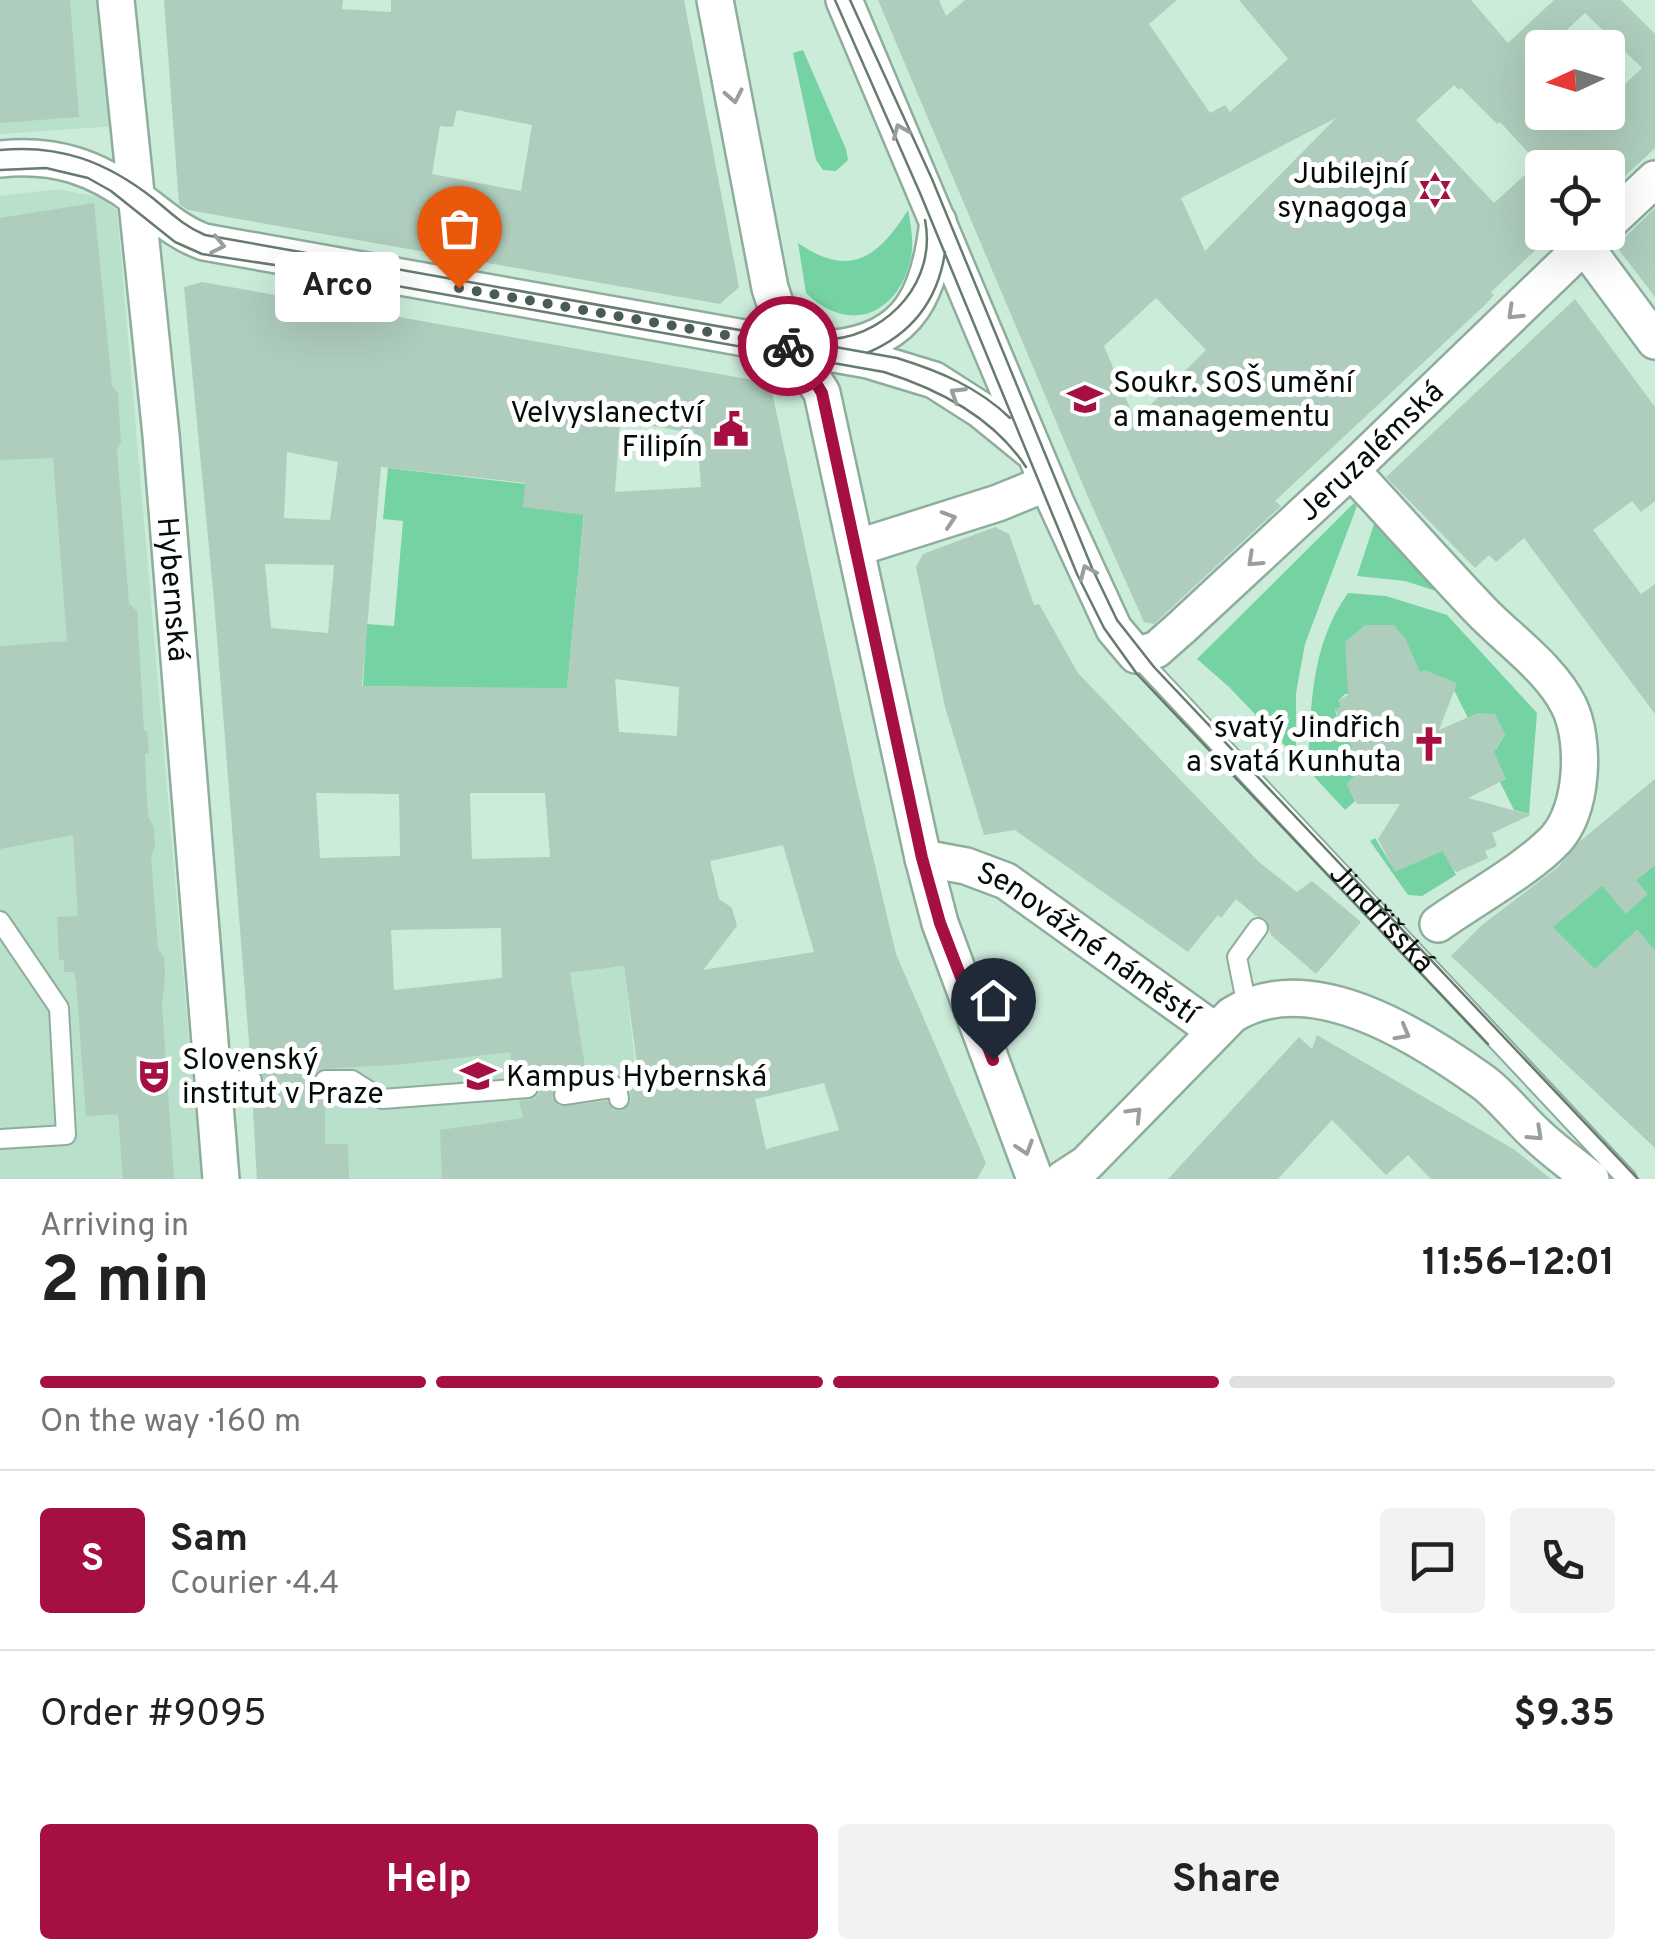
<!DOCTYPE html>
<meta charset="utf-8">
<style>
body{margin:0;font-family:Overpass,sans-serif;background:#f2f2f2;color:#222;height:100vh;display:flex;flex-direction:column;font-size:38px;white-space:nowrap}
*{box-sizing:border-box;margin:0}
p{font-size:32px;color:#767676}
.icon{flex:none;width:55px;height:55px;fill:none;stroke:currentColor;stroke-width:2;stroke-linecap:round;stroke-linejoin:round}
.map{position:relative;height:1179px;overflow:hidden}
.sheet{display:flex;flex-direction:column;background:#fff;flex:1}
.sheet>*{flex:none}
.needle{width:65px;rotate:266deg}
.controls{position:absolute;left:1525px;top:30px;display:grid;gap:20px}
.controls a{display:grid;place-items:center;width:100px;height:100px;border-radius:10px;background:#fff;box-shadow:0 10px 40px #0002;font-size:50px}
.pin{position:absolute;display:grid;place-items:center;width:85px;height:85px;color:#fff;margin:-102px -42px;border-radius:50% 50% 50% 0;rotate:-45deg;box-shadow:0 0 10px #0007}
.pin .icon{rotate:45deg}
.courier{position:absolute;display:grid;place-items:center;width:100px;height:100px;margin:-50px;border:8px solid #a60f42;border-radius:50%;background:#fff;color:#222;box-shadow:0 2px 12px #0007}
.bubble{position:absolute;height:70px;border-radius:10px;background:#fff;box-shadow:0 10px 40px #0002;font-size:32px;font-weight:700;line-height:70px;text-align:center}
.headline em{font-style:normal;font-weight:700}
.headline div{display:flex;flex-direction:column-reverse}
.headline{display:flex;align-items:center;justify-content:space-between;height:170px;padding:0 40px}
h1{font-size:65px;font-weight:700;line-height:75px}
.bar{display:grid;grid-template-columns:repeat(4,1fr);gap:15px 10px;align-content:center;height:120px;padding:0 40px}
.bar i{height:12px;border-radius:8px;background:#e0e0e0}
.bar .current{background:#a60f42}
.bar p{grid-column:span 4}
.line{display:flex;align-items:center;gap:25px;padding:0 40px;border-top:2px solid #e0e0e0}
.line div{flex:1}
.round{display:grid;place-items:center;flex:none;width:105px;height:105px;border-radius:10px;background:#f2f2f2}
.primary-button{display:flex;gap:20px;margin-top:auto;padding:20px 40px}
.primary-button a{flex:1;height:115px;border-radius:10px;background:#a60f42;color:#fff;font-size:40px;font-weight:700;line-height:115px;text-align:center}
.primary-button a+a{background:#f2f2f2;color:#222}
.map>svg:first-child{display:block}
.built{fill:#b8e0ca}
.green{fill:#75d2a3}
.building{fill:#aecdbc;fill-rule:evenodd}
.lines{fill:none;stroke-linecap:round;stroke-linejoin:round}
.lane-casing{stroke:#8fad9c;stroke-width:22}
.street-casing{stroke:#8fad9c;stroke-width:40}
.lane{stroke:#fff;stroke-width:18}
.street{stroke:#fff;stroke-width:35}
.tram{stroke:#677b6f;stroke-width:2.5}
.oneway{stroke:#9b9f9c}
.done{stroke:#4a5c52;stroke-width:10;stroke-dasharray:0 18}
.route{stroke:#a60f42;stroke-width:12}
.labels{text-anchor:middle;stroke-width:10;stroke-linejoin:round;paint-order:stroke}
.poi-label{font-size:30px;fill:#040e08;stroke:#fff;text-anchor:end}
.street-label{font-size:30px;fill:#040e08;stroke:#fff}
</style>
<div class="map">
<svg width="1655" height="1179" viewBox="0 0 1655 1179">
<rect width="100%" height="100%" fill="#ccecda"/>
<path class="built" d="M0,0h107l10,126 -117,8z
M58,189l40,8 19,13 84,969h-201v-983z
M624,966l11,96 33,-3 43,61 -230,59h-224l-9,-160z"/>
<path class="green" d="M803,50l43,99 2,11 -12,11 -13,-1 -7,-10 -23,-107z
M908,210c3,16 6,31 3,47 -12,58 -62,78 -105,36l-8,-50c52,36 81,14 110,-33z
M388,468l198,23 -19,198 -204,-3 4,-62 27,2 9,-105 -20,-2z
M1354,503l3,3 -52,138 -9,49v64l-67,-70 -32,-28z
M1374,524l62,67 -31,-10 -48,-5z
M1348,593l38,3 61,19 90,98 -8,101 -15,-4 -14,-28 6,-3 -20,-24 11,-7 8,-14 -37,-16 -14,-28 2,-7 -36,-10 -11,-24 -63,7 6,38h-7l-6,6 2,7 -6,3 2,6 7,-3 25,53 -8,3 -14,15 8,17 -10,9 -37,-40c3,-62 2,-124 40,-177z
M1375,838l17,28 6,3 44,-20 14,26 -34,21 -14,-1 -38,-54z
M1655,865v86l-18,-21 -42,39 -79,-11 68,-80 52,2z"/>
<path class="building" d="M0,0h70l9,117 -79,6z
M164,0h179l-1,9 49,3v-12h293l55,287 -19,17 -532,-94 -9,-6zM457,110l75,15 -11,66 -89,-17 8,-48 13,1z
M878,0h61l7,16 19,-16h212l-28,24 61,89 15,-8 5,7 58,-53 -49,-59h232l37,43 46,-43h67l34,34v114l-47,44v-24h-66v76l-51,48 3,3 -8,9 -211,197 6,5 -127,118 -10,-2 -56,-125zM1585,13l57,55 -34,32v12h-66v-33l-13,-15 13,-12v-4h5zM1454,85l5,5 2,-2 36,36 3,-2 38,41 -44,40 -78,-83zM1336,118l-131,133 -24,-53zM1156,298l50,52 -71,70 -31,-74z
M94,203l18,183 6,7 3,49 -4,8 12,154 8,7 7,120h3l2,22 -4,1 2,46 1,16 6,12 1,19 -4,9 7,93 6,9 1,19 -3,28 12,174h-51l-5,-65 -32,2 -10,-134 -2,-10h-10v-12h-5l-2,-43 21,-1 -5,-81 -73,14v-203l67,-5 -14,-183 -53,2v-242z
M1655,208v89l-39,-51z
M202,282l568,101 87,406 39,165 90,209 -9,16h-535l-2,-49 83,-12 -4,-17 15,-2 5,-5 1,-8 -6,-9 -20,-1 -4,-24 -104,12 -86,5 -7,12 5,9 7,2v52h23l1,35h-92l-5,-87 10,-5 2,-8 -5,-9 -8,-2 -37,-468 -30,-313zM620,420l77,14 4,53 -86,5zM287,452l51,10 -8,58 -46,-2zM381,467l144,16 -2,24 61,8 -17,173 -205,-2zM265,564l69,1 -6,68 -57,-5zM615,679l64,8 -2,49 -58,-4zM316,793l83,1 1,62 -80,2zM470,793h75l5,64 -78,2zM783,845l31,107 -111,18 34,-44 -5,-18 -13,-9 -9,-38zM501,928l1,50 -108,12 -3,-60zM624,966l16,121 -10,2 1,13 -9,9 -8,-1 -7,-9 -48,5 -7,-8 4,-12 31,-7 -17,-106zM824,1083l15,47 -73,19 -11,-50z
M1575,299l80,108v94l-14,11 -9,-11 -39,29 48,64 14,-10v130l-131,-176 -28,24 -7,-7 -14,13 -89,-91z
M995,527l14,7 25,71 5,-1 39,69 181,189 38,30 15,-11 49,41 -45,52 -45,-39 -5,-16 -10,-3 -20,-17 -15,19 -3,-3 -30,37 -173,-122 -31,5 -39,-128 -29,-140 7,-13z
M1365,625h29l11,13 15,34 5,-2 32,13 -18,47 39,-17 17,1 10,20 -11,18 12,27 -38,19 63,17 -39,18 5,13 -12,5 3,7 -31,14 -4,-2 -10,-19 -48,21 -17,-33 22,-35h-43l-10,-20 14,-15 -26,-60 6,-2 -2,-7 9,-5 -3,-53z
M1655,779v86l-19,15 12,14 -22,20 -24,-28 -49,41 42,42 42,-39 18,21v197l-204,-192 31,-31 76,-58 21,-25z
M1317,1035l198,115 36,29h-120l-23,-24 -22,20 -54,-55 -54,59h-110l131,-142 13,12z"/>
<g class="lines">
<defs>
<g id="lane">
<path id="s1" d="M1136,655l491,524"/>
<path d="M0,921l59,87 7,127 -66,4"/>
<path d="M1247,1006l-10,-49 21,-29"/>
<path d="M325,1080h27l30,19 146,-11"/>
<path d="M213,1081l39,-1"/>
<path d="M564,1095l53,-8 2,12"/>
</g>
<g id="street">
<path id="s2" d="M116,0l45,435 60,744"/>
<path d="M715,0l55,288 15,46 37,59 101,465 17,65 95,256"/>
<path id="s3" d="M844,0l212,503 58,126 22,26 20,-5 26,-23 169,-157 247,-238"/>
<path d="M0,159c54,-6 96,8 139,41 21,16 40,33 65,42l664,118 66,20 47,30 48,39"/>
<path d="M1608,223l47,-44"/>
<path d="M1584,245l71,96"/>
<path d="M835,348c77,-8 95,-58 103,-127"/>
<path d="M1351,470c44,47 86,95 130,141 29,30 70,58 88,95 17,35 14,103 -13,133 -28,30 -83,60 -118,85"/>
<path d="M856,548l142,-45 49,-20"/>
<path id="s4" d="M923,858l43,8 40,15 209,150"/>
<path d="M1063,1179l23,-15 146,-149c78,-49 187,21 251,67 20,15 36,37 55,54 16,15 35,29 53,43"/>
</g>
</defs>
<use href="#lane" class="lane-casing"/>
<use href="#street" class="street-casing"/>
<use href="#lane" class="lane"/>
<use href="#street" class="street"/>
<path class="tram" d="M835,0l85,193 157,381 27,54 33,46 351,370
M850,0l82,179 160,389 25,52 37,47 484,512
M0,150c60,-6 107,12 154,49 17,14 30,27 51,36l692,123c42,13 81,29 113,60
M0,170l46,-2 42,10 23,13 64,51 27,12 99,15 583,103c54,17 110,46 142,95
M833,339c57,-6 104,-59 92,-119
M867,353c45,-19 71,-53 78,-101"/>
</g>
<defs><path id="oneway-chevron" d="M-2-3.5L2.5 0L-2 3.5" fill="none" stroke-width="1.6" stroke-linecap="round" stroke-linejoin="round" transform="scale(2.5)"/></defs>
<g class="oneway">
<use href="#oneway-chevron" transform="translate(734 96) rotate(79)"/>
<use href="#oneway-chevron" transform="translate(900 131) rotate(-113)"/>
<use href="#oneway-chevron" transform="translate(218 245) rotate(12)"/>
<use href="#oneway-chevron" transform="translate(1514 313) rotate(136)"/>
<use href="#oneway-chevron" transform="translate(957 394) rotate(-148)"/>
<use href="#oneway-chevron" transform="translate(949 519) rotate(-18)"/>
<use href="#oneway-chevron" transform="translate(1254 560) rotate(137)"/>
<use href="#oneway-chevron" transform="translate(1087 572) rotate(-114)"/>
<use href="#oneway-chevron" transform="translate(1403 1033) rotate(29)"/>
<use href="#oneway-chevron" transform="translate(1135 1114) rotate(-46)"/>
<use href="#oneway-chevron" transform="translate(1536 1134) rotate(43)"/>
<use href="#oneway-chevron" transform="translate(1025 1148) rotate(72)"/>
</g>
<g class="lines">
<path class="done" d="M459,288l329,58"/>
<path class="route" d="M788,346l6,1 28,46 100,465 18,65 53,137"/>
</g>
<defs>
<symbol id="synagogue-bare" viewBox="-9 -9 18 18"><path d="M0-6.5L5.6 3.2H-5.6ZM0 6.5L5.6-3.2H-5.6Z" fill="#a60f42" stroke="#fff" stroke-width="2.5" paint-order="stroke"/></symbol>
<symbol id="university-bare" viewBox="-9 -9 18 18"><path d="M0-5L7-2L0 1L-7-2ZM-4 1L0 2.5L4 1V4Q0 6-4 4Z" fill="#a60f42" stroke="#fff" stroke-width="2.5" paint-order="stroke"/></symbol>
<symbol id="civic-bare" viewBox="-9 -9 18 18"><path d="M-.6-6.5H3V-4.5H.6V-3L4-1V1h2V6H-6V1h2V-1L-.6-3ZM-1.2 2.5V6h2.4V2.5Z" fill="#a60f42" stroke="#fff" stroke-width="2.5" paint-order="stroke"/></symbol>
<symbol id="church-bare" viewBox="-9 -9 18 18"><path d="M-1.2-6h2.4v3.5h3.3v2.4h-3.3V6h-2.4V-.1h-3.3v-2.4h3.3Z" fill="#a60f42" stroke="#fff" stroke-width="2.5" paint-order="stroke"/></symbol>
<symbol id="theatre-bare" viewBox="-9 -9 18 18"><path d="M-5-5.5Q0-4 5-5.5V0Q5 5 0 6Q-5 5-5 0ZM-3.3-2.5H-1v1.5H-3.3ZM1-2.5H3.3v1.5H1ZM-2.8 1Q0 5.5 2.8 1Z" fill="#a60f42" stroke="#fff" stroke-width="2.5" paint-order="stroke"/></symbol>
</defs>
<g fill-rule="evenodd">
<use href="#synagogue-bare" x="1410" y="165" width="50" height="50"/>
<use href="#university-bare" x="1060" y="374" width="50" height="50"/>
<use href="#civic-bare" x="706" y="404" width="50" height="50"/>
<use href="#church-bare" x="1404" y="719" width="50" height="50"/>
<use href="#theatre-bare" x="129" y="1051" width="50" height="50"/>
<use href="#university-bare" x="453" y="1051" width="50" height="50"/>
</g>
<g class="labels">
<g class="poi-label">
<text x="1407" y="183">Jubilejní<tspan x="1407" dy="34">synagoga</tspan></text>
<text x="1113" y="392" text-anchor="start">Soukr. SOŠ umění<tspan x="1113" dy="34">a managementu</tspan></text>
<text x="703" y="422">Velvyslanectví<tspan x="703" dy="34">Filipín</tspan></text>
<text x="1401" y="737">svatý Jindřich<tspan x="1401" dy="34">a svatá Kunhuta</tspan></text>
<text x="182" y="1069" text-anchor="start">Slovenský<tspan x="182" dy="34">institut v Praze</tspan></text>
<text x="506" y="1086" text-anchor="start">Kampus Hybernská</text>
</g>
<g class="street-label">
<text dy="10" stroke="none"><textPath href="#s3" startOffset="1032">Jeruzalémská</textPath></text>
<text dy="10" stroke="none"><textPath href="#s2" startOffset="592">Hybernská</textPath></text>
<text dy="10" stroke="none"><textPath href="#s1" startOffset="360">Jindřišská</textPath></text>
<text dy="10" stroke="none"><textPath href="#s4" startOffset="188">Senovážné náměstí</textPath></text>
</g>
</g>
</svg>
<div class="controls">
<a><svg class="needle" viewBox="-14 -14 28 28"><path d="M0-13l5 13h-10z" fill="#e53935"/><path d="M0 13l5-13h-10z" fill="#767676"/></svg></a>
<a><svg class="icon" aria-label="locate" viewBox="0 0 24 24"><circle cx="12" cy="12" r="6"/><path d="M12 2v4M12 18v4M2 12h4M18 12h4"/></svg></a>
</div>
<div class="pin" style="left:459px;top:288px;background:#ea580c"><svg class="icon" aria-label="bag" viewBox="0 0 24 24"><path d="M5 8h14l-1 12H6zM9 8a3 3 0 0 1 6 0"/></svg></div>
<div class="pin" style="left:993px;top:1060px;background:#1f2937"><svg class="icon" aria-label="home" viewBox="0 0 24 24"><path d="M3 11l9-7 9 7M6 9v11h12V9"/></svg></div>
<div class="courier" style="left:788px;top:346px"><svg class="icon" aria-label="bike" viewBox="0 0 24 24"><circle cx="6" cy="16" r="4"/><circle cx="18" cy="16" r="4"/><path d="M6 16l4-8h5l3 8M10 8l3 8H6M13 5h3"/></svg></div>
<div class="bubble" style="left:275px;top:252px;width:125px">Arco</div>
</div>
<section class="sheet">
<div class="headline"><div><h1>2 min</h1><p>Arriving in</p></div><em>11:56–12:01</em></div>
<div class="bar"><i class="current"></i><i class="current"></i><i class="current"></i><i></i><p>On the way · 160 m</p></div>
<div class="line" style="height:180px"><b class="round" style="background:#a60f42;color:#fff">S</b><div><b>Sam</b><p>Courier · 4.4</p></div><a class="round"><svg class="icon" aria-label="chat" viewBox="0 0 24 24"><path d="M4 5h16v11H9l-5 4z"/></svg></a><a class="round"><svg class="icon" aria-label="phone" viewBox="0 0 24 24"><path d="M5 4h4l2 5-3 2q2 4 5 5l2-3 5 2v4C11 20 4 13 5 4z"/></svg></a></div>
<div class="line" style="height:130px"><div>Order #9095</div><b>$9.35</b></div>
<div class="primary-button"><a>Help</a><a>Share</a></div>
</section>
